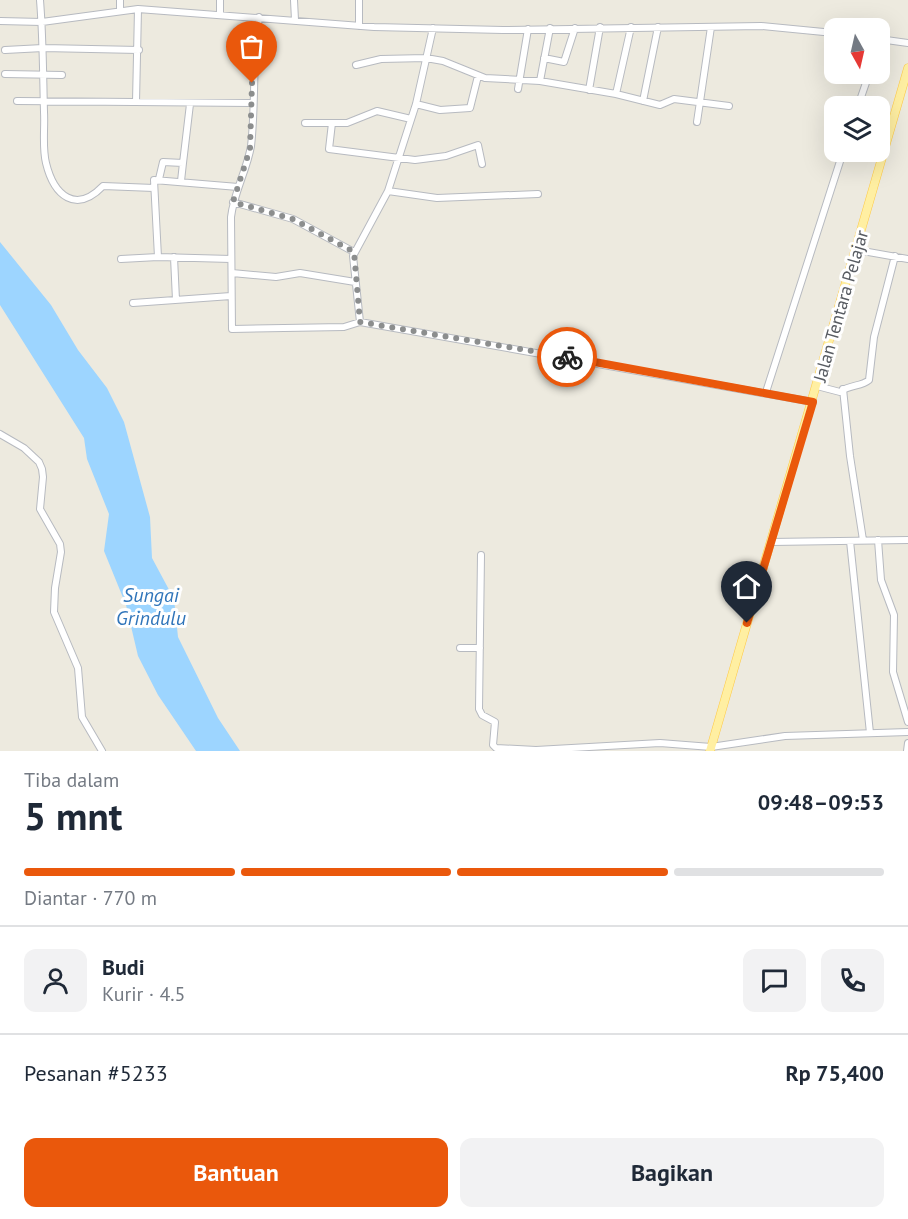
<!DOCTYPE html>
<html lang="id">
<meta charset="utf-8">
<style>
body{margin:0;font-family:"PT Sans",sans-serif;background:#f2f2f3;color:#1f2937;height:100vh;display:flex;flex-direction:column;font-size:22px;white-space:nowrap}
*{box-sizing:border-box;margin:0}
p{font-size:20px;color:#747a83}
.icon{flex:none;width:33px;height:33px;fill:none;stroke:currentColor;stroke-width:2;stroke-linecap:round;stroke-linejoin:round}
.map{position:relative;height:751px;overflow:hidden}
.panel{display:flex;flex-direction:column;background:#fff;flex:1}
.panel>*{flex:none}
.needle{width:39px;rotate:172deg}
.controls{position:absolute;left:824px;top:18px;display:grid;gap:12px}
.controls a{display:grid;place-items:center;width:66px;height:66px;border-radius:12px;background:#fff;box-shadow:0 6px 24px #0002;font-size:30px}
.pin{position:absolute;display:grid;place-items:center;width:51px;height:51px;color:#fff;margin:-62px -26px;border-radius:50% 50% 50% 0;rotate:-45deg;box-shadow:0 0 6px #0007}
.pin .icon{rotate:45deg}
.courier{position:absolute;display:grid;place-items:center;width:60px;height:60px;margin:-30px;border:4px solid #ea580c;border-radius:50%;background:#fff;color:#222;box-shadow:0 2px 8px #0007}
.headline em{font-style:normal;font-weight:700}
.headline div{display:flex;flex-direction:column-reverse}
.headline{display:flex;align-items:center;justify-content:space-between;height:102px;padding:0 24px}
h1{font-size:39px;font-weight:700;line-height:45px}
.bar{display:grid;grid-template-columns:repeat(4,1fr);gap:9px 6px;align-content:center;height:72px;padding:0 24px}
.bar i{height:8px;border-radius:4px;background:#e0e1e3}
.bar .selected{background:#ea580c}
.bar p{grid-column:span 4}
.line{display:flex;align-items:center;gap:15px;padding:0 24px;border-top:2px solid #e0e1e3}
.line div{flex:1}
.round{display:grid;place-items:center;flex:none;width:63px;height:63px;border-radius:12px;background:#f2f2f3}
.primary-button{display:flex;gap:12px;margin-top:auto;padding:12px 24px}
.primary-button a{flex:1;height:69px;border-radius:12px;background:#ea580c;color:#fff;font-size:24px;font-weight:700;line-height:69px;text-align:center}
.primary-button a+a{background:#f2f2f3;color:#1f2937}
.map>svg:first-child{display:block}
.water{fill:#9dd5ff}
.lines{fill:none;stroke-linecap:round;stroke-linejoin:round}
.minor-casing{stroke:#b7bac0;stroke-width:8}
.major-casing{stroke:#ffca46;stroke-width:9}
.minor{stroke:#fff;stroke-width:6}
.major{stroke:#ffefa2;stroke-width:8}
.done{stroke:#8c8e8e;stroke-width:6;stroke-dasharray:0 10.8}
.route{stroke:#ea580c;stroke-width:8}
.labels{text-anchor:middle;stroke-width:6;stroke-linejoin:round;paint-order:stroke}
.street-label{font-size:18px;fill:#585c62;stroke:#fff}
.water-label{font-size:20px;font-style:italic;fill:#3075ba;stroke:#fff}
</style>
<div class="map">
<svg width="908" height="751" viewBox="0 0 908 751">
<rect width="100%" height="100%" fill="#edeadf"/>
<path class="water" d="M0,242l51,63 27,45 29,38 17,34 26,95 2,41 22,41 4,38 40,81 22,33h-44l-38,-56 -20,-39 -12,-51 -22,-54 5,-37 -22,-55 -3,-21 -84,-133z"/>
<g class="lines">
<defs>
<path id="minor" d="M40,0c3,37 3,74 4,112 1,16 -2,35 2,51 8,33 30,51 57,23l51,2
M120,0v11
M220,0v14
M294,0l1,20
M259,17c-7,43 -3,86 -8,129 -4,24 -17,46 -20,71l1,112 112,-2 16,-5 453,80
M0,21l42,1 96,-13 236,18 129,3 258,-4 73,7
M359,26v-26
M879,39l29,4
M5,50l38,-2 96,2
M544,58l20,4 11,-34
M356,65l25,-6 45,-1 17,3 42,17 55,3 76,13 44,11 14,-6 55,7
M5,74l57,1
M540,81l10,-53
M518,89l10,-60
M589,90l11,-63
M616,94l15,-67
M17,101l235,2
M643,101l15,-74
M136,102l2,-93
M416,104l24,6 30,-2 8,-32
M858,106l11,-32
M697,122l14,-95
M305,123h42l30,-12 34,8
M332,123l-3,26 86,11 31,-4 32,-11 4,19
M159,179l4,-17 20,1 7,-59
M181,181l2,-18
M388,191l49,7 101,-4
M233,202l60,17 61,33
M857,250l51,9
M158,257l-4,-77 84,7
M174,257l2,43
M121,259l37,-2 73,2
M232,273l44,4 24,-4 55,9
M133,303l98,-7
M360,322l-7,-66 35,-65 28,-87 17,-76
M817,386l23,6c10,-8 21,-5 29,-12l5,-43 21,-81
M843,389l7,67 13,84
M766,392l77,-240
M0,434l24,14 15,14 3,7 1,8 -3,32 20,35 1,8 -6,36 -1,24 24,56 4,49 20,34
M878,540l3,40 13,35 -1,57 15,50
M850,541l20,192
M771,542l137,-2
M481,555l-2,154 3,6 13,7 -2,23 3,3 40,2 124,-7 51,4 74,-11 123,-4
M460,648h20
M907,751l1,-8"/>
<path id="major" d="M710,751l198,-683"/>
</defs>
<use href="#minor" class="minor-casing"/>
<use href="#major" class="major-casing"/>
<use href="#minor" class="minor"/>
<use href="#major" class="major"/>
</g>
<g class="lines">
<path class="done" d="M252,83l-2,66 -17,53 60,17 61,33 6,70 207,35"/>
<path class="route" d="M567,357l246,45 -66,221"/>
</g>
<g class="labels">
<g class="street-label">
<text transform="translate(841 306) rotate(-74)" y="6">Jalan Tentara Pelajar</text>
</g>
<g class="water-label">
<text x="151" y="602">Sungai<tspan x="151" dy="23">Grindulu</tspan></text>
</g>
</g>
</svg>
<div class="controls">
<a><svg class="needle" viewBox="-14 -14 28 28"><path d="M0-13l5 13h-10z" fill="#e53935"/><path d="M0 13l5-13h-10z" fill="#747a83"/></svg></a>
<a><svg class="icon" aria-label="layers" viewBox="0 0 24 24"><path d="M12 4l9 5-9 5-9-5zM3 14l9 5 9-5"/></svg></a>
</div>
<div class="pin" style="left:252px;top:83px;background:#ea580c"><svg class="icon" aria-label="bag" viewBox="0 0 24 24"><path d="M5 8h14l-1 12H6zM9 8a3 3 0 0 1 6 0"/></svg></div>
<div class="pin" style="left:747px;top:623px;background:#1f2937"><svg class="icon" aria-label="home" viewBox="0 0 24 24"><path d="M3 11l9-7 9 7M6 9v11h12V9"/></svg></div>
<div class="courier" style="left:567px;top:357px"><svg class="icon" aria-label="bike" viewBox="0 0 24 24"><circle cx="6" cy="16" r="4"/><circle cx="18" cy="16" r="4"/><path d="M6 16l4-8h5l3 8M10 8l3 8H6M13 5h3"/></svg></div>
</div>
<section class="panel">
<div class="headline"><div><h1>5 mnt</h1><p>Tiba dalam</p></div><em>09:48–09:53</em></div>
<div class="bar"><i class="selected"></i><i class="selected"></i><i class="selected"></i><i></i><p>Diantar · 770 m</p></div>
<div class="line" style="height:108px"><a class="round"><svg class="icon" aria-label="person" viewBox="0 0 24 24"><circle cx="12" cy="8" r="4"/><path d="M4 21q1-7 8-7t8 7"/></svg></a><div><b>Budi</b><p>Kurir · 4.5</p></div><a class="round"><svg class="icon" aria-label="chat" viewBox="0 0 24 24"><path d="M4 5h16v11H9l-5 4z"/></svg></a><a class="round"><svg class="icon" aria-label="phone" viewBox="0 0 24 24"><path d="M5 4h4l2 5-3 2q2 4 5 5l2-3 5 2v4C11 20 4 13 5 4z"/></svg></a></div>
<div class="line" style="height:78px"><div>Pesanan #5233</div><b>Rp 75,400</b></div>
<div class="primary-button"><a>Bantuan</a><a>Bagikan</a></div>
</section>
